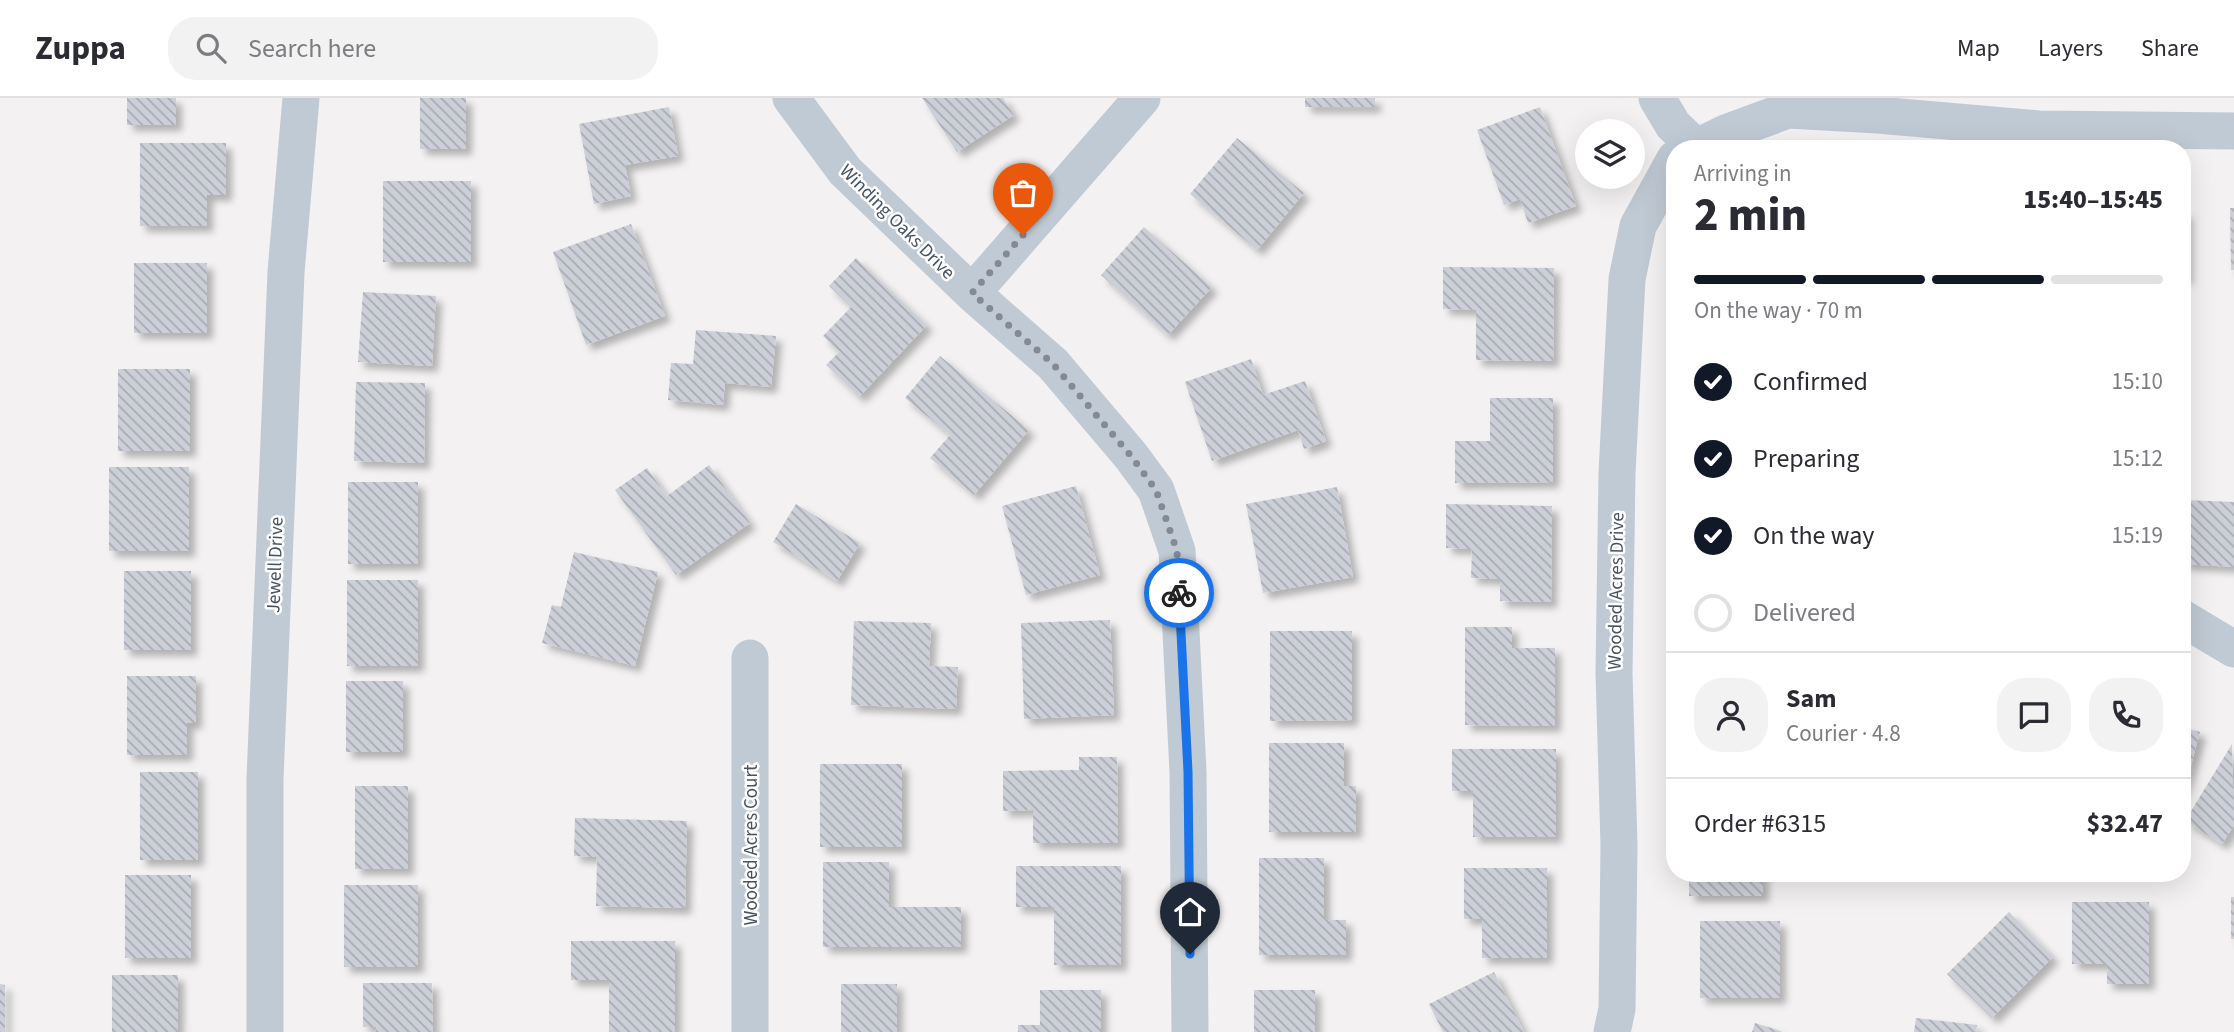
<!DOCTYPE html>
<meta charset="utf-8">
<style>
body{margin:0;font-family:"Source Sans 3",sans-serif;background:#f2f2f3;color:#2b2b33;height:100vh;display:flex;flex-direction:column;font-size:26px;white-space:nowrap}
*{box-sizing:border-box;margin:0}
p{font-size:23px;color:#7c7c81}
.icon{flex:none;width:38px;height:38px;fill:none;stroke:currentColor;stroke-width:2;stroke-linecap:round;stroke-linejoin:round}
.map{position:relative;flex:1;overflow:hidden}
.details{position:absolute;left:1666px;top:42px;width:525px;height:742px;display:flex;flex-direction:column;background:#fff;border-radius:28px;box-shadow:0 7px 28px #0002}
.details>*{flex:none}
.tools{position:absolute;left:1575px;top:21px;display:grid;gap:14px}
.tools a{display:grid;place-items:center;width:70px;height:70px;border-radius:50%;background:#fff;box-shadow:0 7px 28px #0002;font-size:35px}
.pin{position:absolute;display:grid;place-items:center;width:60px;height:60px;color:#fff;margin:-72px -30px;border-radius:50% 50% 50% 0;rotate:-45deg;box-shadow:0 0 7px #0007}
.pin .icon{rotate:45deg}
.courier{position:absolute;display:grid;place-items:center;width:70px;height:70px;margin:-35px;border:5px solid #1a73e8;border-radius:50%;background:#fff;color:#222;box-shadow:0 2px 9px #0007}
.summary em{font-style:normal;font-weight:800}
.summary div{display:flex;flex-direction:column-reverse}
.summary{display:flex;align-items:center;justify-content:space-between;height:119px;padding:0 28px}
h1{font-size:46px;font-weight:800;line-height:52px}
.bar{display:grid;grid-template-columns:repeat(4,1fr);gap:10px 7px;align-content:center;height:84px;padding:0 28px}
.bar i{height:9px;border-radius:5px;background:#e1e1e2}
.bar .current{background:#111827}
.bar p{grid-column:span 4}
.line{display:flex;align-items:center;gap:18px;padding:0 28px;border-top:2px solid #e1e1e2}
.line div{flex:1}
.round{display:grid;place-items:center;flex:none;width:74px;height:74px;border-radius:28px;background:#f2f2f3}
ol{padding:0 28px;list-style:none}
li{display:flex;align-items:center;gap:21px;height:77px}
li p{margin-inline-start:auto}
li .icon{padding:7px;border-radius:50%;background:#111827;color:#fff;stroke-width:4}
li:last-child{color:#7c7c81}
li i{width:38px;height:38px;border:4px solid #e1e1e2;border-radius:50%}
header{display:flex;align-items:center;gap:42px;box-sizing:border-box;height:98px;padding:0 35px;background:#fff;border-bottom:2px solid #e1e1e2}
header strong{font-size:33px}
nav{display:flex;gap:38px;margin-inline-start:auto;font-size:24px}
.search{width:490px;height:63px;background:#f2f2f3;display:flex;align-items:center;gap:18px;box-sizing:border-box;padding:0 24px;border-radius:28px;color:#7c7c81;font-size:26px}
.map>svg:first-child{display:block}
.building{fill:url(#building-back-hatch);filter:url(#shadow)}
.lines{fill:none;stroke-linecap:round;stroke-linejoin:round}
.minor{stroke:#c0cad4;stroke-width:37}
.done{stroke:#838a93;stroke-width:7;stroke-dasharray:0 12.6}
.route{stroke:#1a73e8;stroke-width:9}
.labels{text-anchor:middle;stroke-width:5;stroke-linejoin:round;paint-order:stroke}
.street-label{font-size:19px;fill:#475260;stroke:#fff}
</style>
<header>
<strong>Zuppa</strong>
<div class="search"><svg class="icon" aria-label="search" viewBox="0 0 24 24"><circle cx="10" cy="10" r="6"/><path d="M15 15l6 6"/></svg>Search here</div>
<nav><a>Map</a><a>Layers</a><a>Share</a></nav>
</header>
<div class="map">
<svg width="2234" height="934" viewBox="0 0 2234 934">
<defs>
<pattern id="building-back-hatch" width="6" height="6" patternUnits="userSpaceOnUse" patternTransform="scale(1.75)"><rect width="6" height="6" fill="#cccfd7"/><path d="M-1 5l2 2M0 0l6 6M5-1l2 2" fill="none" stroke="#a7abb2"/></pattern>
<filter id="shadow"><feDropShadow dx="6" dy="6" stdDeviation="3.5" flood-color="#0004"/></filter>
</defs>
<rect width="100%" height="100%" fill="#f3f1f1"/>
<path class="building" d="M127,0h49v27h-49z
M420,0h46v51h-46z
M922,0h81l11,17 -57,37z
M1305,0h70v9h-70z
M669,9l9,49 -53,9 6,31 -37,8 -15,-80z
M1540,9l36,99 -48,17 -8,-24 -16,6 -27,-75z
M1237,40l67,55 -47,57 -67,-56z
M140,45h86v52h-19v31h-67z
M383,83h88v81h-88z
M2230,110h4v62h-3z
M2182,114h5v67h-5z
M631,126l34,92 -79,29 -33,-93z
M1144,129l68,60 -44,48 -67,-60z
M856,160l71,67 -68,72 -33,-32 13,-13 -16,-16 28,-29 -22,-21z
M134,165h73v70h-73z
M1443,169l111,1 -1,93 -77,-1v-50l-33,-1z
M363,194l73,4 -4,70 -74,-4z
M696,232l80,6 -5,51 -46,-4 -2,22 -55,-5 3,-37 22,1z
M940,258l89,74 -55,65 -44,-37 20,-23 -45,-37z
M1251,261l12,36 42,-14 21,60 -22,8 -6,-19 -86,31 -27,-79z
M118,271h72v82h-72z
M356,284l69,1 -1,80 -70,-2z
M1490,300h63v84l-98,1v-42h35z
M709,367l41,58 -74,52 -61,-85 32,-22 20,28z
M109,369h80v84h-80z
M348,384h70v82h-70z
M1076,388l24,89 -74,20 -24,-89z
M1337,389l16,90 -90,16 -17,-89z
M2182,402l52,2v65l-52,-3z
M796,406l64,39 -23,38 -64,-39z
M1446,406l106,2 -1,96 -51,-1v-22l-29,-1 1,-29 -26,-1z
M574,454l84,20 -23,94 -93,-23 10,-38 9,2z
M124,473h67v79h-67z
M347,482h71v86h-71z
M1110,522l4,95 -90,4 -3,-96z
M854,523l77,2 -2,43 29,1 -2,42 -105,-4z
M1465,529h47v21h43v78l-90,-1z
M1270,533h82v89l-82,1z
M127,578h69v47h-9v32h-60z
M346,583h57v71h-57z
M2182,629l18,5 -17,62h-1z
M1269,645h75v43h12v46h-87z
M2232,646l2,81 -12,19 -37,-23z
M1452,651h104v88h-83v-46h-21z
M1079,659h38l1,86h-85v-33l-30,1v-40l76,-1z
M820,666h82v83h-82z
M140,674h58v88h-58z
M355,688h53v83h-53z
M575,720l112,3 -2,87 -89,-2 1,-49 -23,-1z
M1259,760h65v62h22v35h-87z
M823,764h66v45h72v40h-138z
M1016,768h105v99h-67v-58h-38z
M1464,770h83v90h-65v-39h-18z
M1689,775h74v23h-74z
M125,777h66v83h-66z
M344,787h74v82h-74z
M2231,799h3v42h-3z
M2072,804h77v82h-42v-20h-35z
M2009,814l44,45 -61,61 -45,-44z
M1700,823h80v77h-80z
M571,843h104v91h-66v-52h-38z
M1494,874l30,60h-81l-14,-28z
M112,877h66v57h-66z
M363,885h69l1,49h-57v-5h-13z
M0,886l5,1v47h-5z
M841,886h56v48h-56z
M1040,892h61v42h-83v-7h22z
M1254,892h61v42h-61z
M1916,920l61,7 -1,7h-62z
M1755,925l26,8v1h-29z"/>
<g class="lines">
<path class="minor" d="M791,0l54,73 127,122 81,71 78,92 25,34 21,61 11,221 2,260
M1657,0l16,27 23,22
M1693,51l35,-17 60,-22 90,5 161,14 195,2
M972,195l170,-195
M2182,520l52,31
M750,560v374
M265,934v-254l21,-506 15,-174
M1612,934l5,-23 2,-164 -5,-172 3,-200 10,-194 11,-53 37,-67"/>
</g>
<g class="lines">
<path class="done" d="M1023,137l-51,58 81,71 78,92 25,34 21,61 2,42"/>
<path class="route" d="M1179,495l9,179 2,182"/>
</g>
<g class="labels">
<g class="street-label">
<text transform="translate(898 123) rotate(45)" y="7">Winding Oaks Drive</text>
<text transform="translate(274 467) rotate(-88)" y="7">Jewell Drive</text>
<text transform="translate(1615 493) rotate(-89)" y="7">Wooded Acres Drive</text>
<text transform="translate(750 747) rotate(-90)" y="7">Wooded Acres Court</text>
</g>
</g>
</svg>
<div class="tools">
<a><svg class="icon" aria-label="layers" viewBox="0 0 24 24"><path d="M12 4l9 5-9 5-9-5zM3 14l9 5 9-5"/></svg></a>
</div>
<div class="pin" style="left:1023px;top:137px;background:#ea580c"><svg class="icon" aria-label="bag" viewBox="0 0 24 24"><path d="M5 8h14l-1 12H6zM9 8a3 3 0 0 1 6 0"/></svg></div>
<div class="pin" style="left:1190px;top:856px;background:#1f2937"><svg class="icon" aria-label="home" viewBox="0 0 24 24"><path d="M3 11l9-7 9 7M6 9v11h12V9"/></svg></div>
<div class="courier" style="left:1179px;top:495px"><svg class="icon" aria-label="bike" viewBox="0 0 24 24"><circle cx="6" cy="16" r="4"/><circle cx="18" cy="16" r="4"/><path d="M6 16l4-8h5l3 8M10 8l3 8H6M13 5h3"/></svg></div>
<section class="details">
<div class="summary"><div><h1>2 min</h1><p>Arriving in</p></div><em>15:40–15:45</em></div>
<div class="bar"><i class="current"></i><i class="current"></i><i class="current"></i><i></i><p>On the way · 70 m</p></div>
<ol>
<li><svg class="icon" aria-label="check" viewBox="0 0 24 24"><path d="M5 12l5 5 9-10"/></svg>Confirmed<p>15:10</p></li>
<li><svg class="icon" aria-label="check" viewBox="0 0 24 24"><path d="M5 12l5 5 9-10"/></svg>Preparing<p>15:12</p></li>
<li><svg class="icon" aria-label="check" viewBox="0 0 24 24"><path d="M5 12l5 5 9-10"/></svg>On the way<p>15:19</p></li>
<li><i></i>Delivered</li>
</ol>
<div class="line" style="height:126px"><a class="round"><svg class="icon" aria-label="person" viewBox="0 0 24 24"><circle cx="12" cy="8" r="4"/><path d="M4 21q1-7 8-7t8 7"/></svg></a><div><b>Sam</b><p>Courier · 4.8</p></div><a class="round"><svg class="icon" aria-label="chat" viewBox="0 0 24 24"><path d="M4 5h16v11H9l-5 4z"/></svg></a><a class="round"><svg class="icon" aria-label="phone" viewBox="0 0 24 24"><path d="M5 4h4l2 5-3 2q2 4 5 5l2-3 5 2v4C11 20 4 13 5 4z"/></svg></a></div>
<div class="line" style="height:91px"><div>Order #6315</div><b>$32.47</b></div>
</section>
</div>
